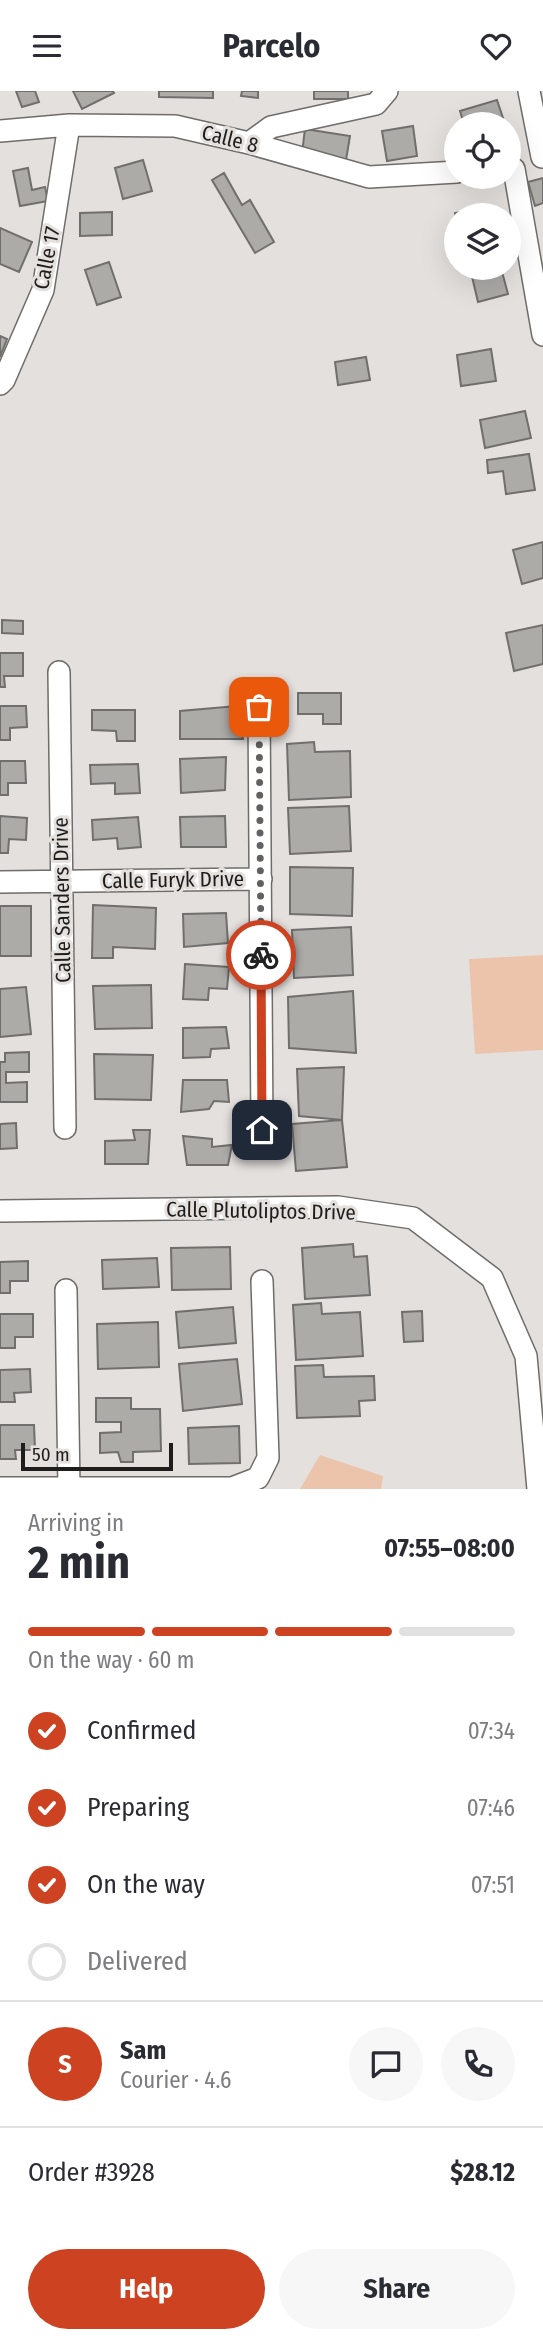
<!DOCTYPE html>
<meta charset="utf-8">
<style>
body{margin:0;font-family:"Fira Sans Condensed",sans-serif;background:#f7f7f7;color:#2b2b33;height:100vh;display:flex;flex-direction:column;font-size:26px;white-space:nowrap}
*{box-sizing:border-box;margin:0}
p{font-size:23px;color:#7c7c81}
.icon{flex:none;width:38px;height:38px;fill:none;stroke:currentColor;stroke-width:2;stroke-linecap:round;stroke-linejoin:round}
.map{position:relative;height:1398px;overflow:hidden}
.side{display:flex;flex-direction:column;background:#fff;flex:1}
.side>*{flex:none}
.controls{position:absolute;left:444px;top:21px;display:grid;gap:14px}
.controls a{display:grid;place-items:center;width:77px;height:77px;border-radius:50%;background:#fff;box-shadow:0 7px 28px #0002;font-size:35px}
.scale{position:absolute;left:21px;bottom:18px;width:152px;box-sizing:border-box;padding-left:7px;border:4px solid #1e1d1c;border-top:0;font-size:19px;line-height:24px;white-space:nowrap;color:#1e1d1c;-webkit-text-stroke:5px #e4e0de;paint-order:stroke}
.pin{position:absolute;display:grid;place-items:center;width:60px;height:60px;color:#fff;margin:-30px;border-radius:14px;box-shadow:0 4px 10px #0006}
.courier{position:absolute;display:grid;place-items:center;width:70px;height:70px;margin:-35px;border:5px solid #cd4321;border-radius:50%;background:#fff;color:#222;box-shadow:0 2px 9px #0007}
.headline em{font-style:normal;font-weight:700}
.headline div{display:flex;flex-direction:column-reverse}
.headline{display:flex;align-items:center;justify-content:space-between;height:119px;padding:0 28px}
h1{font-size:46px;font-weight:700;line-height:52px}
.bar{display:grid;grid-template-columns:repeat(4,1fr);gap:10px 7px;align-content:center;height:84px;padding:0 28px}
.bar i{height:9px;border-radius:5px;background:#e1e1e2}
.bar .active{background:#cd4321}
.bar p{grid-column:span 4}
.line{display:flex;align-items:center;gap:18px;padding:0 28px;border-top:2px solid #e1e1e2}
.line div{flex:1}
.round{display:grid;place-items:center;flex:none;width:74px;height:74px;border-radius:37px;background:#f7f7f7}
ol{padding:0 28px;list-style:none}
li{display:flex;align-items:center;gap:21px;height:77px}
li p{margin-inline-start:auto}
li .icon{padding:7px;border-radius:50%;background:#cd4321;color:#fff;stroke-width:4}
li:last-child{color:#7c7c81}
li i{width:38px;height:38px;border:4px solid #e1e1e2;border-radius:50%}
.button{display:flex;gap:14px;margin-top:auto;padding:14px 28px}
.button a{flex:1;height:80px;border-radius:42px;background:#cd4321;color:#fff;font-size:28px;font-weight:700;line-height:80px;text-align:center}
.button a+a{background:#f7f7f7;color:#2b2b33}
header{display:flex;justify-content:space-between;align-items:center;height:91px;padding:0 28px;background:#fff;font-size:32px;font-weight:700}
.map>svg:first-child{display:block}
.green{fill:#ecc4ac}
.building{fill:#adaba8;stroke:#716f6d;stroke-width:2}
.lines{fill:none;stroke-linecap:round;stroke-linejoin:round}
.street-casing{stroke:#6f6c6a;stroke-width:24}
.street{stroke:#fff;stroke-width:21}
.done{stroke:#636160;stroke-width:7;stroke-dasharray:0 12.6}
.route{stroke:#cd4321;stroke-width:9}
.labels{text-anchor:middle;stroke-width:6;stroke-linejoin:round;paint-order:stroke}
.street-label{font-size:21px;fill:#1e1d1c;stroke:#e4e0de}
</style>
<header><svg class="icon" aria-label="menu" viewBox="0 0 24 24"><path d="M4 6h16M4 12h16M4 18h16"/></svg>Parcelo<svg class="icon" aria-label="heart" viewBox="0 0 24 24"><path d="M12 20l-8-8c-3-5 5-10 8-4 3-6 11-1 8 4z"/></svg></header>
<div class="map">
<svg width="543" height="1398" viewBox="0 0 543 1398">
<rect width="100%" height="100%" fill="#e4e0de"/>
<path class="green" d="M543,864v95l-68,4 -6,-95z
M320,1364l63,21 -2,13h-81z"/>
<path class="building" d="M16,0h19l4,11 -17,5z
M73,0h40l1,2 -32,16z
M159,0h54v7l-54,-1z
M242,0h16v7l-17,-2z
M314,0h34v8h-34z
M497,9l8,24h-41l-4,-13z
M413,35l4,30 -30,5 -5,-30z
M305,38l45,7 -4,24 -44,-7z
M143,69l9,31 -29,8 -8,-31z
M28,77l4,22 13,-3 3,14 -28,5 -7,-35z
M224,82l18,32 8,-5 24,42 -19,11 -43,-73z
M543,87v25l-8,3 -7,-24z
M482,118l1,6h-26v10l-2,-12z
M112,121v23l-32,1v-23z
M0,137l32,14 -13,30 -19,-8z
M109,171l12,35 -24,8 -12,-35z
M470,177h31l7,26 -30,8z
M0,245l7,3 -7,18z
M491,258l5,32 -35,5 -4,-31z
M366,266l4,23 -32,5 -3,-23z
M525,320l6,27 -46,10 -5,-28z
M529,363l6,36 -29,4 -3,-23 -15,2 -1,-13z
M543,451v36l-21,6 -9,-34z
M2,529l21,1v13l-21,-1z
M543,534v39l-29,7 -8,-38z
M0,562h23v23h-19l1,11h-5z
M298,602h43v31h-18v-10h-25z
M0,615h26l1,21 -17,1v12h-10z
M237,615l6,33h-63v-28z
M92,619h43v31h-18l-1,-10 -24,-1z
M314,651l1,10 35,-1 1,46 -62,3 -2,-56z
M226,666l-1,33 -44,3 -1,-34z
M0,670h25l1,22h-18v12h-8z
M138,673l2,29 -25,1v-11l-24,1 -1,-19z
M349,715l2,45 -61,3 -2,-46z
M0,725l27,2 -1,22 -17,-1 -1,14h-8z
M225,725l1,31h-45l-1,-30z
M138,726l3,30 -23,2 -1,-11 -24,2 -1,-20z
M290,776l63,1 -1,48 -62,-2z
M93,814l63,3 -1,41 -42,-2v11h-21z
M0,815h31v50h-31z
M226,822l2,30 -44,4 -1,-33z
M351,836l2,48 -59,3 -2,-48z
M185,873l44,3 -2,22 -18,-1 -1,12 -25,-1z
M151,894l1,43 -57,1 -2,-43z
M26,896l5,47 -31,3v-48z
M353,900l3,62 -67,-5 -1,-51z
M226,936l3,21 -18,1 -1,8 -27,1v-30z
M29,961v20h-23v11l21,-1v20h-27v-40h5v-9z
M94,963l59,1 -2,45 -56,-1z
M344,976l-2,53 -43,-4 -2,-47z
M183,989h44l2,22 -15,-1 -5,8 -28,3z
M342,1029l5,47 -51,4 -4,-47z
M16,1032l1,25 -17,1v-25z
M133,1039h17l-2,34h-43v-23l30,-1z
M183,1045l29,3v8l20,-2 -4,20h-41z
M353,1153l1,13 13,-1 3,39 -65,4 -3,-51z
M230,1156l1,42 -59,1 -1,-42z
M157,1167l2,29 -56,2 -1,-29z
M28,1170v20h-18v12h-10v-31z
M321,1212l1,11 38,-2 3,44 -67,4 -3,-55z
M233,1216l3,36 -57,5 -3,-36z
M422,1220l1,30 -19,1 -2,-30z
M0,1223h33v23h-18v11h-15z
M158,1231l1,45 -61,2 -1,-45z
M237,1268l5,45 -59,7 -4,-47z
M323,1274l1,12 50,-1 1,24 -16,1 1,15 -63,2 -2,-52z
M30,1278l1,23 -17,1 1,9h-15v-32z
M96,1307h35v11h29l1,42 -28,1v10h-12l-3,-10 -18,1v-20l21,-1v-10h-25z
M0,1334h34l1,25h-20l1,9h-16z
M239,1335l1,37 -51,1 -1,-36z"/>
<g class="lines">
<defs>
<path id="street" d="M529,0l13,66
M0,40l69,-6 106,1 74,17 120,34 88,-5
M249,52l22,-16 105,-23 11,-13
M514,78l29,166
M0,293l4,-4 39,-90 26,-165
M59,581l6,456
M259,616l3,423
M0,791l261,-3
M0,1120l338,-4 75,11 79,60 34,78 12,133
M66,1199l3,199
M0,1397h232l26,-10 10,-20 -6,-177"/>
</defs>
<use href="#street" class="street-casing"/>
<use href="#street" class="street"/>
</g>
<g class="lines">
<path class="done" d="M259,616l2,248"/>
<path class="route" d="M261,864l1,175"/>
</g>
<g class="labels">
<g class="street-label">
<text transform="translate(230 48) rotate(14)" y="7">Calle 8</text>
<text transform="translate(47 167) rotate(-79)" y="7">Calle 17</text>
<text transform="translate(173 789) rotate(-1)" y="7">Calle Furyk Drive</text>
<text transform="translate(62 809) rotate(-91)" y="7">Calle Sanders Drive</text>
<text transform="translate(261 1120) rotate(1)" y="7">Calle Plutoliptos Drive</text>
</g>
</g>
</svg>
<div class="controls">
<a><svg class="icon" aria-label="locate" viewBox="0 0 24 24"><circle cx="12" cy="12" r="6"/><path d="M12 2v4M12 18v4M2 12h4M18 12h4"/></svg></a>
<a><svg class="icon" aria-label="layers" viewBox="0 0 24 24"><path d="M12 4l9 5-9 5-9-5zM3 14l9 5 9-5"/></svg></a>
</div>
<div class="scale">50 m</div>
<div class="pin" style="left:259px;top:616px;background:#ea580c"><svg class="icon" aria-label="bag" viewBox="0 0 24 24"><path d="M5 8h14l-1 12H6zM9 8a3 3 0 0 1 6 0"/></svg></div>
<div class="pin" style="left:262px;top:1039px;background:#1f2937"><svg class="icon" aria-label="home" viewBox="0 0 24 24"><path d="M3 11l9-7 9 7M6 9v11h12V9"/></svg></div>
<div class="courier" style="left:261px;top:864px"><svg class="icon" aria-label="bike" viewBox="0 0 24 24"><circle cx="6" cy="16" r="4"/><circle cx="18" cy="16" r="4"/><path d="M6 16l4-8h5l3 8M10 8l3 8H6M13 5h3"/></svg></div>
</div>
<section class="side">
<div class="headline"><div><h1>2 min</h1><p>Arriving in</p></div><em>07:55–08:00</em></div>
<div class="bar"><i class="active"></i><i class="active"></i><i class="active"></i><i></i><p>On the way · 60 m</p></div>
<ol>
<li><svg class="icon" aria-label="check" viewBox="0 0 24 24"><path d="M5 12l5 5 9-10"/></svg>Confirmed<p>07:34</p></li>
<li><svg class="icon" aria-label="check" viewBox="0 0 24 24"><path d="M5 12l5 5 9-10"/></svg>Preparing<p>07:46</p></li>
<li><svg class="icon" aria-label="check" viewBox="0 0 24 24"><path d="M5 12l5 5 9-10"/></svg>On the way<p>07:51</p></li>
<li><i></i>Delivered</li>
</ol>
<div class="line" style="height:126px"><b class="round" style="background:#cd4321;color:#fff">S</b><div><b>Sam</b><p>Courier · 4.6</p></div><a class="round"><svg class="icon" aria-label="chat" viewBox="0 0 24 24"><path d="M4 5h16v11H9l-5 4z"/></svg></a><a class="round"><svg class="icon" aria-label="phone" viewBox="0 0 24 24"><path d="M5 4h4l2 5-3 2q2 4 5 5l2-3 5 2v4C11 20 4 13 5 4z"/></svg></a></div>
<div class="line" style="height:91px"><div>Order #3928</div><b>$28.12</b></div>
<div class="button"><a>Help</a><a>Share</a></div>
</section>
